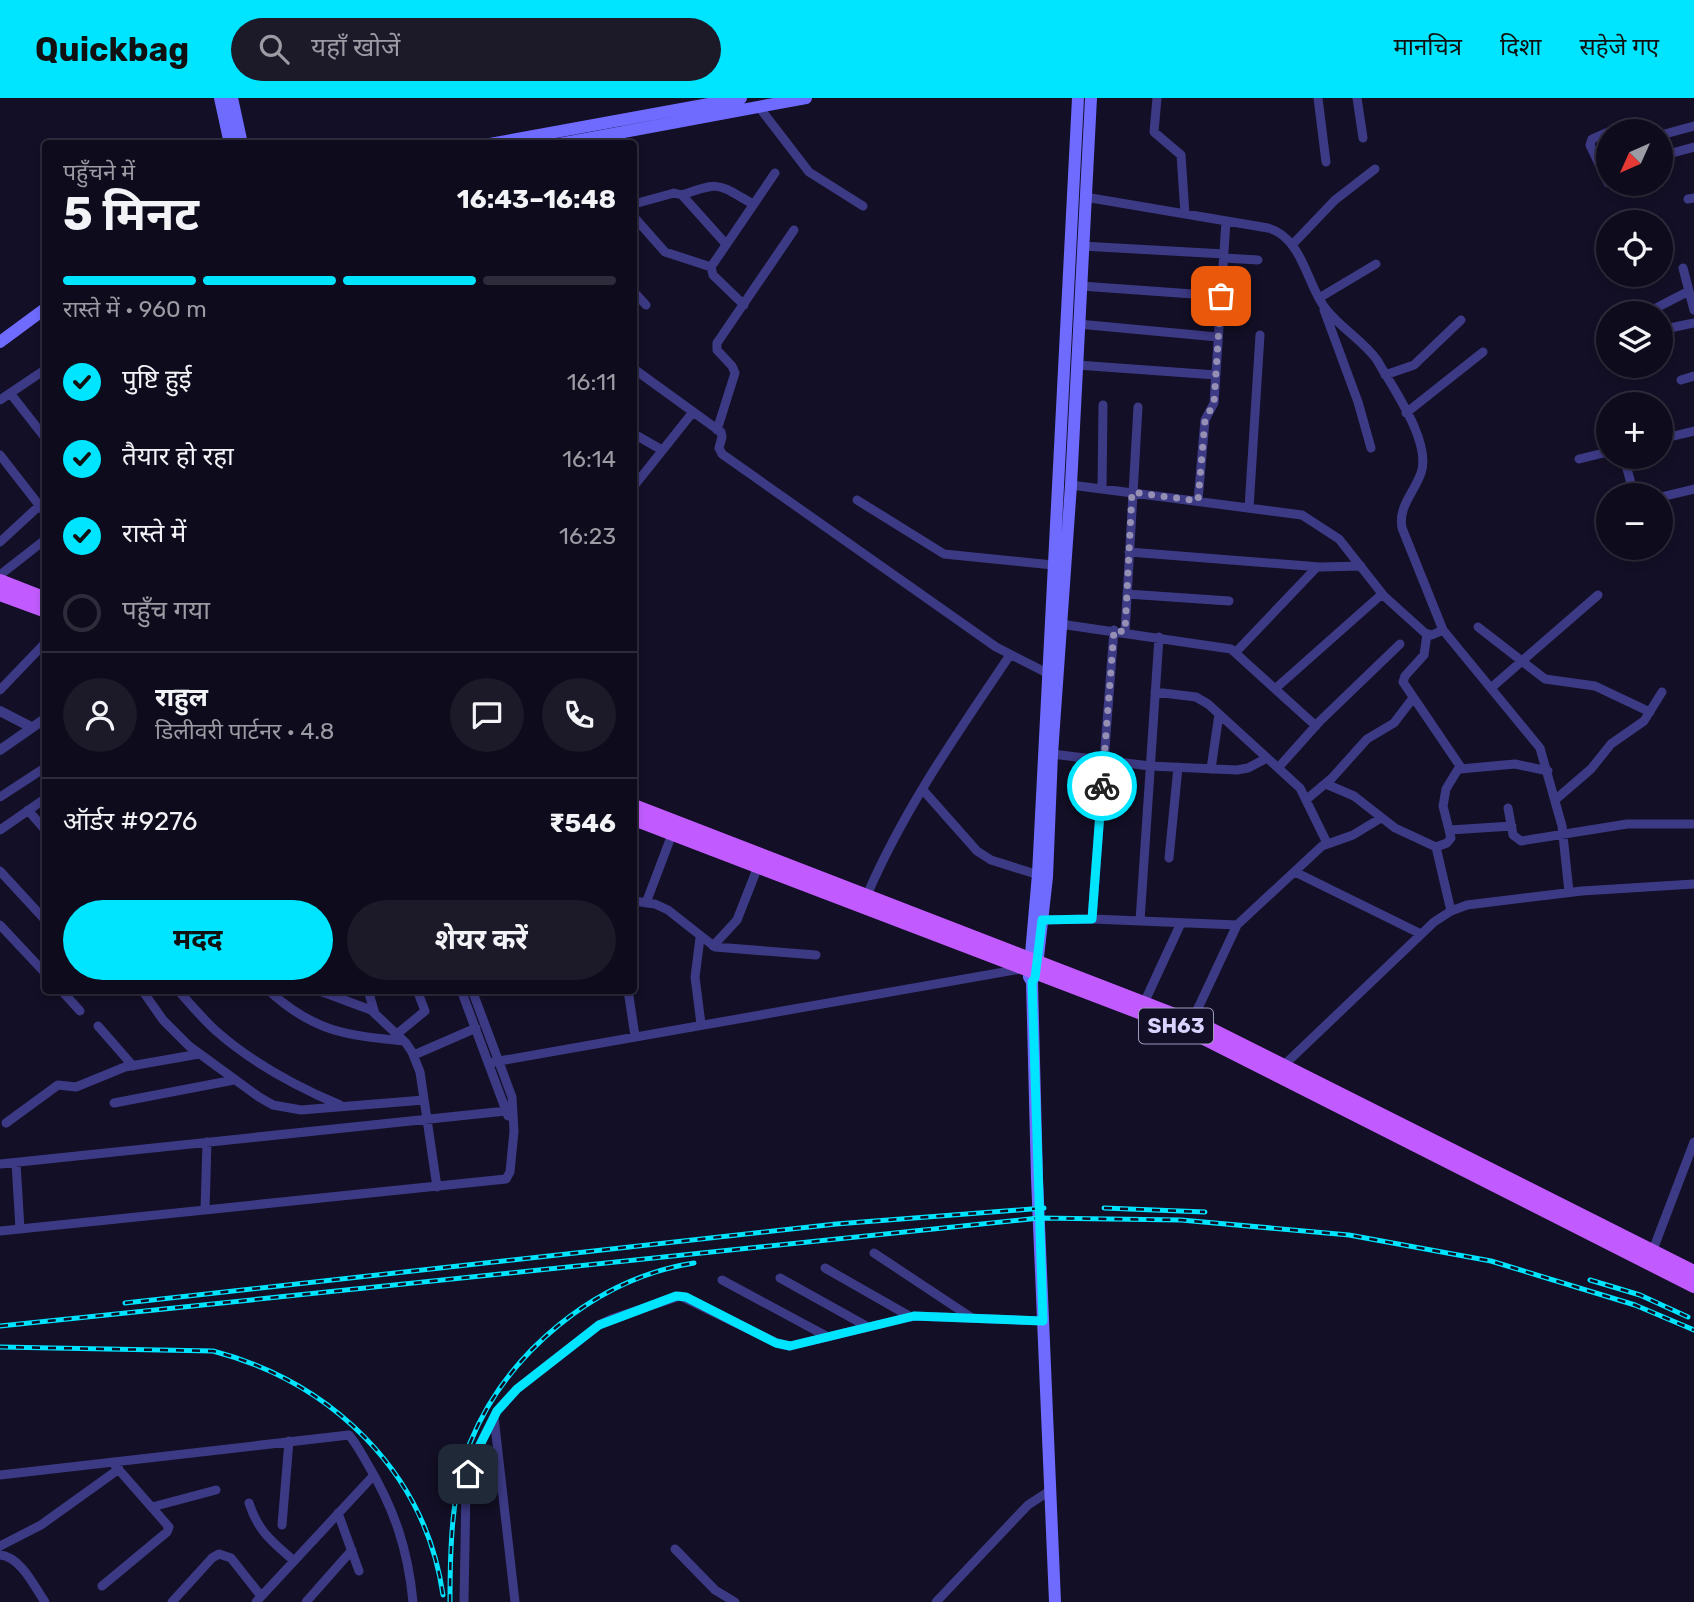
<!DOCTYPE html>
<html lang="hi">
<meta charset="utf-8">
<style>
body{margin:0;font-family:Rubik,"Noto Sans Devanagari",sans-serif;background:#1c1929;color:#f1f3f6;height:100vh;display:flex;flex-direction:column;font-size:26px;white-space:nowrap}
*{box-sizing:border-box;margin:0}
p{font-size:23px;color:#9b9ba3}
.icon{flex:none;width:38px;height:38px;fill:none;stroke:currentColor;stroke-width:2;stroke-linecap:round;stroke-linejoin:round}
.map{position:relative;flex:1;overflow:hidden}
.sheet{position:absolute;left:42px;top:42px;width:595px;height:854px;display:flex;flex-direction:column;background:#0e0b1c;border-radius:7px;box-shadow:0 4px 10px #0003,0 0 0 2px #2e2b3b}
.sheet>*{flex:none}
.needle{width:46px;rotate:225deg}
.tools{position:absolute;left:1596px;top:21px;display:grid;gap:14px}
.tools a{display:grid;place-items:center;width:77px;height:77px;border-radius:50%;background:#0e0b1c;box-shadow:0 4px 10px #0003,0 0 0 2px #2e2b3b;font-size:35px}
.pin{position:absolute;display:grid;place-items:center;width:60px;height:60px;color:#fff;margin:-30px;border-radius:14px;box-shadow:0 4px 10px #0006}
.courier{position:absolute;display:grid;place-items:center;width:70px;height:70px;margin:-35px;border:5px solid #00e5ff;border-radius:50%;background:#fff;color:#222;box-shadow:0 2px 9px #0007}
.headline em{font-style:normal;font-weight:700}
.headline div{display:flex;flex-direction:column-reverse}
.headline{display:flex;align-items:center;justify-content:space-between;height:119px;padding:0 21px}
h1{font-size:46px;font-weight:700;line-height:52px}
.bar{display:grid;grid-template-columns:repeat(4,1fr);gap:10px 7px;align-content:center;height:84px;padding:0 21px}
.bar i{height:9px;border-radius:5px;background:#2e2b3b}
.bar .active{background:#00e5ff}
.bar p{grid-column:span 4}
.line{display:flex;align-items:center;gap:18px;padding:0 21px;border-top:2px solid #2e2b3b}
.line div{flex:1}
.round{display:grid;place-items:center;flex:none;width:74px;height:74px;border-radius:37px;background:#1c1929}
ol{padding:0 21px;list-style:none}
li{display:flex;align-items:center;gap:21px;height:77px}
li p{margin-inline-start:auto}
li .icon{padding:7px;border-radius:50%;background:#00e5ff;color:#111;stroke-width:4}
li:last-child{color:#9b9ba3}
li i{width:38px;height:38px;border:4px solid #2e2b3b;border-radius:50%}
.action{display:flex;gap:14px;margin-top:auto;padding:14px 21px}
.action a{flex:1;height:80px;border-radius:42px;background:#00e5ff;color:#111;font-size:28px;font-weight:700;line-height:80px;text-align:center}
.action a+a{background:#1c1929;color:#f1f3f6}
header{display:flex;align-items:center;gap:42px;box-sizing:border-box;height:98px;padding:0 35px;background:#00e5ff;color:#111}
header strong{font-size:33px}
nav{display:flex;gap:38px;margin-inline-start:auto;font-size:24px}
.search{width:490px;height:63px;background:#1c1929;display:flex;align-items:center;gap:18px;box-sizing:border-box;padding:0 24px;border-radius:38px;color:#9b9ba3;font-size:26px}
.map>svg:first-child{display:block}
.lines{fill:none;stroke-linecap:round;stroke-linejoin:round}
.minor{stroke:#3d3a85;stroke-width:9}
.tertiary{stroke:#3d3a85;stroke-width:10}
.secondary{stroke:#6f6bff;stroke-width:12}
.primary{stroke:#c25bff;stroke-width:14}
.rail-casing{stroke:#00e5ff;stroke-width:5}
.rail{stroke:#130f26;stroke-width:2.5;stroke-dasharray:8;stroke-linecap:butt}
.done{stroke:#948fb3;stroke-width:7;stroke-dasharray:0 12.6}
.route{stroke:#00e5ff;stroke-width:9}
.labels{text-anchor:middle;stroke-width:7;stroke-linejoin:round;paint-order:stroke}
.shield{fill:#130f26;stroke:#9e99be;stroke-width:2}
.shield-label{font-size:21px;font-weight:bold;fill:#d9d4ff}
</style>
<header>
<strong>Quickbag</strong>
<div class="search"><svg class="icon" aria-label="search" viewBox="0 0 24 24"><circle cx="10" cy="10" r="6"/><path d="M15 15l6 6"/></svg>यहाँ खोजें</div>
<nav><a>मानचित्र</a><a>दिशा</a><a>सहेजे गए</a></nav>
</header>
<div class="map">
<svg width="1694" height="1504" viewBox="0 0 1694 1504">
<rect width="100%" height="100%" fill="#130f26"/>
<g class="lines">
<path class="minor" d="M1157,0l-3,34 27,23 4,59
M1318,0l8,64
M1357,0l6,40
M759,9l50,65 54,34
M1610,33l19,-7 5,7
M1608,34l-16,7 -2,6 18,38
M1661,37l33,-9
M1661,58l33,-9
M682,97c40,-14 35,-11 71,9
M1085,99l183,31c33,9 38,52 55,77 14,21 39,34 54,55 15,27 55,82 44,113 -7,20 -23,33 -19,55l41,102 97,118 22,78 7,66
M1688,101l6,-1
M634,106l40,-11 8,2 43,48
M634,119l31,35 46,15
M1292,147l43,-45 40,-31
M1082,148l142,8
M1224,160l34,2
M1683,170l11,42
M1081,188l140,10
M634,194l12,13
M1319,200l57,-34
M744,207l-31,-30 -2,-8 64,-94
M1324,212l34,92 13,46
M1656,215l2,-6 31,-16
M1078,226l140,13
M1661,228l4,3 29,-6
M1077,267l139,10
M634,271l87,63 1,5 -3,11 3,6 274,193 51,26
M1385,277l29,-10 47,-45
M1681,282l13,-4
M10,295l36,46
M0,302l46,-31
M1406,315l77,-61
M717,332l18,-57 -3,-7 -15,-16v-7l77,-113
M634,336l28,16
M1661,341l33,-8
M0,357l46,59
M1624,359l10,38
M1579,361l29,-7
M1071,387l231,30 37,24 45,57 41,37 7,2 11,-5
M634,388l59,-74
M1102,390l1,-83
M1661,399l33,-8
M857,402l87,54 109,11
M1198,403l7,-81 9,-17 12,-182
M1249,410l11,-173
M0,444l39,-36
M1129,454l191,15 41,-1
M0,477l46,-36
M1127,496l102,7
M1060,526l171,25 85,77
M1478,529l67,52 50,7 55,26
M1125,534l13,-225
M1427,536l-3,21 -19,21 -2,6 57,84 -14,23 -3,17 8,32 -4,5 -11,4
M1236,554l81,-85
M1276,590l106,-94
M1491,590l107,-93
M0,592l46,-48
M1155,594l41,5 12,7 92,84 27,55
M1052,656l98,12 87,4 11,-2 19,-10
M1278,670l42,-47 80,-77
M1211,671l8,-55
M1460,671l55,-5 33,7
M1326,686l28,12 41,32 41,19 15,64
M923,692l54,61 14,9 51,16
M0,699l46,-30
M1307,701l25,-21 35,-39 27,-16 19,-25
M1555,702l36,-31 20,-25 33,-23 18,-29
M1508,710l5,27 8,6 106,-17h67
M28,712l18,21
M0,732l46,-32
M1450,732l62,-4
M1169,760l9,-91
M0,773l46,50
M1295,774l126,62
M867,797c37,-86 91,-163 143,-240
M634,803l21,3 13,6 47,37 101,8
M646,805l28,-74
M1092,821l22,-289
M1039,822l53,-1 145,6
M1140,823l19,-284
M0,827l46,49
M700,840l-5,39 6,47
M713,848l24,-26 22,-56
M61,892l19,21
M142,892l21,30 26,26 70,51 14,8 28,5 123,-10
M178,892c12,14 24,28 37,40 37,33 80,56 125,75
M268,892c46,42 77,45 136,51
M317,892l54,20 35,33 6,9 8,20 17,115
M368,892l7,24
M461,892l47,126
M628,892l7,46
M1144,905l37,-80
M1192,923l45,-96 85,-79 31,-11 28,-17
M98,928l35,40
M397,936l28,-23 -8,-21
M414,957l62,-27
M488,965l533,-94
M1282,969l152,-145 17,-11 16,-6 115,-14 112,-7
M114,1005l120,-23
M6,1025l52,-38 18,2 49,-20 74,-13
M16,1065l4,66
M0,1066l506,-53
M205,1112l2,-68
M0,1133l506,-52 4,-7 4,-41 -2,-34 -40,-107
M874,1155l98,65
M1651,1157l43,-113
M825,1170l86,49
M780,1180l88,49
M722,1182l106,57
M494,1319l21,185
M0,1377l349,-40c7,8 12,18 18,28 27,45 41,86 46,139
M249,1405c10,30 23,38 45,58
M152,1409l64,-17
M338,1415l21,58
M282,1427l7,-84
M0,1448l41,-21 78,-56
M675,1451l40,41 20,12
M0,1457c21,2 34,31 45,47
M102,1488l65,-54 2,-5 -57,-65
M172,1504l40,-44 7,-4 12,4 30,38
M256,1504l118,-127
M306,1504l46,-52
M464,1504l2,-114 6,-28 25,-49 20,-22 82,-64 12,-6 69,-23 97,47 13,3 124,-30 129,5
M936,1504l92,-97 23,-15"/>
<path class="tertiary" d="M0,613l31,16
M0,652l46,-32"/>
<path class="secondary" d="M220,0l10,46
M232,0l10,46
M490,46l251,-46
M559,46l247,-46
M0,244l46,-34
M1038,859l9,-80 5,-123 19,-269 20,-387
M1055,1504l-18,-424 -5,-196 -3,-5 9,-103 40,-776"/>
<path class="primary" d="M0,483l46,18
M0,496l46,17
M634,708l574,222 486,244
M634,721l560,214 500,253"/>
<defs>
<path id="rail" d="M1104,1110l101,4
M1590,1182l50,15 48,22
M125,1205l711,-79 208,-16
M0,1228l1039,-108 142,2 168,15 142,26 144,44 59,25
M0,1249l213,4c118,31 212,120 230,244
M450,1504c0,-52 1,-110 20,-159 37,-91 127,-165 224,-180"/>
</defs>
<use href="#rail" class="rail-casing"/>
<use href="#rail" class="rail"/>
</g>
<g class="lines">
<path class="done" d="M1102,688l12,-156 11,2 7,-140 66,9 7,-81 9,-17 7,-107"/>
<path class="route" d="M468,1376l4,-13 25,-50 20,-22 82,-64 77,-29 10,1 90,46 14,3 124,-30 129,5 -11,-339 3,-4 7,-58 50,-1 10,-133"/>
</g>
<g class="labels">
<rect class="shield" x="1139" y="910.5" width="74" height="35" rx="5"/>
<g class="shield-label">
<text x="1176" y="935">SH63</text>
</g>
</g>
</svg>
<div class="tools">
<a><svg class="needle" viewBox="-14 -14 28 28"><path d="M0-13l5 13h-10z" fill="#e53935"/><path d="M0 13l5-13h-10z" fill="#9b9ba3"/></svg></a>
<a><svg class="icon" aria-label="locate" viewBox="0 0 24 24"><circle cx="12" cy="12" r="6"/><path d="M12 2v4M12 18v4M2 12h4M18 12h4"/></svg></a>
<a><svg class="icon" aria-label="layers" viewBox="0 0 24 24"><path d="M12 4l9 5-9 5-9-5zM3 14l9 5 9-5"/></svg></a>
<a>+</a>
<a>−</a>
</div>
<div class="pin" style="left:1221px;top:198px;background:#ea580c"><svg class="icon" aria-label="bag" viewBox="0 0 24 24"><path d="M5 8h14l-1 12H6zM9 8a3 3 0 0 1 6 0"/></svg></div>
<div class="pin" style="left:468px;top:1376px;background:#1f2937"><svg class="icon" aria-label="home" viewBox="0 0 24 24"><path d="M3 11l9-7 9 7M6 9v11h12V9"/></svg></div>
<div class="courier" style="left:1102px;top:688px"><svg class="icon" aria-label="bike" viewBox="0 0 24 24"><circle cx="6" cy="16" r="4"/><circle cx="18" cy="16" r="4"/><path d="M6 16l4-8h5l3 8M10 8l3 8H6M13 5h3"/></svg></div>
<section class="sheet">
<div class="headline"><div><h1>5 मिनट</h1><p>पहुँचने में</p></div><em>16:43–16:48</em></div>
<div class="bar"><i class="active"></i><i class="active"></i><i class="active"></i><i></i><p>रास्ते में · 960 m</p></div>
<ol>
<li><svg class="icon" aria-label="check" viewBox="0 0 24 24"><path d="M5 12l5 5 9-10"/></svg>पुष्टि हुई<p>16:11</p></li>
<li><svg class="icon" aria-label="check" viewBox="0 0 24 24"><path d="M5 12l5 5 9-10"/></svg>तैयार हो रहा<p>16:14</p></li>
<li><svg class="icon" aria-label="check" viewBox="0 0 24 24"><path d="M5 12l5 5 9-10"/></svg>रास्ते में<p>16:23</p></li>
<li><i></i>पहुँच गया</li>
</ol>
<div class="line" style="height:126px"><a class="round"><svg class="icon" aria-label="person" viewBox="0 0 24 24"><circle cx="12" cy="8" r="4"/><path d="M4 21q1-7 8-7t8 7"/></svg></a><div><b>राहुल</b><p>डिलीवरी पार्टनर · 4.8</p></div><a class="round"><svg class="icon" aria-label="chat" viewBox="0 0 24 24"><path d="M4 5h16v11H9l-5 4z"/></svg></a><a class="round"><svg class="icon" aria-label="phone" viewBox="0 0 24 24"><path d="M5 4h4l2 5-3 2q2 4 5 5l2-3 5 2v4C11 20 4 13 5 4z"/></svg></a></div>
<div class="line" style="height:91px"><div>ऑर्डर #9276</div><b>₹546</b></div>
<div class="action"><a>मदद</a><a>शेयर करें</a></div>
</section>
</div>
